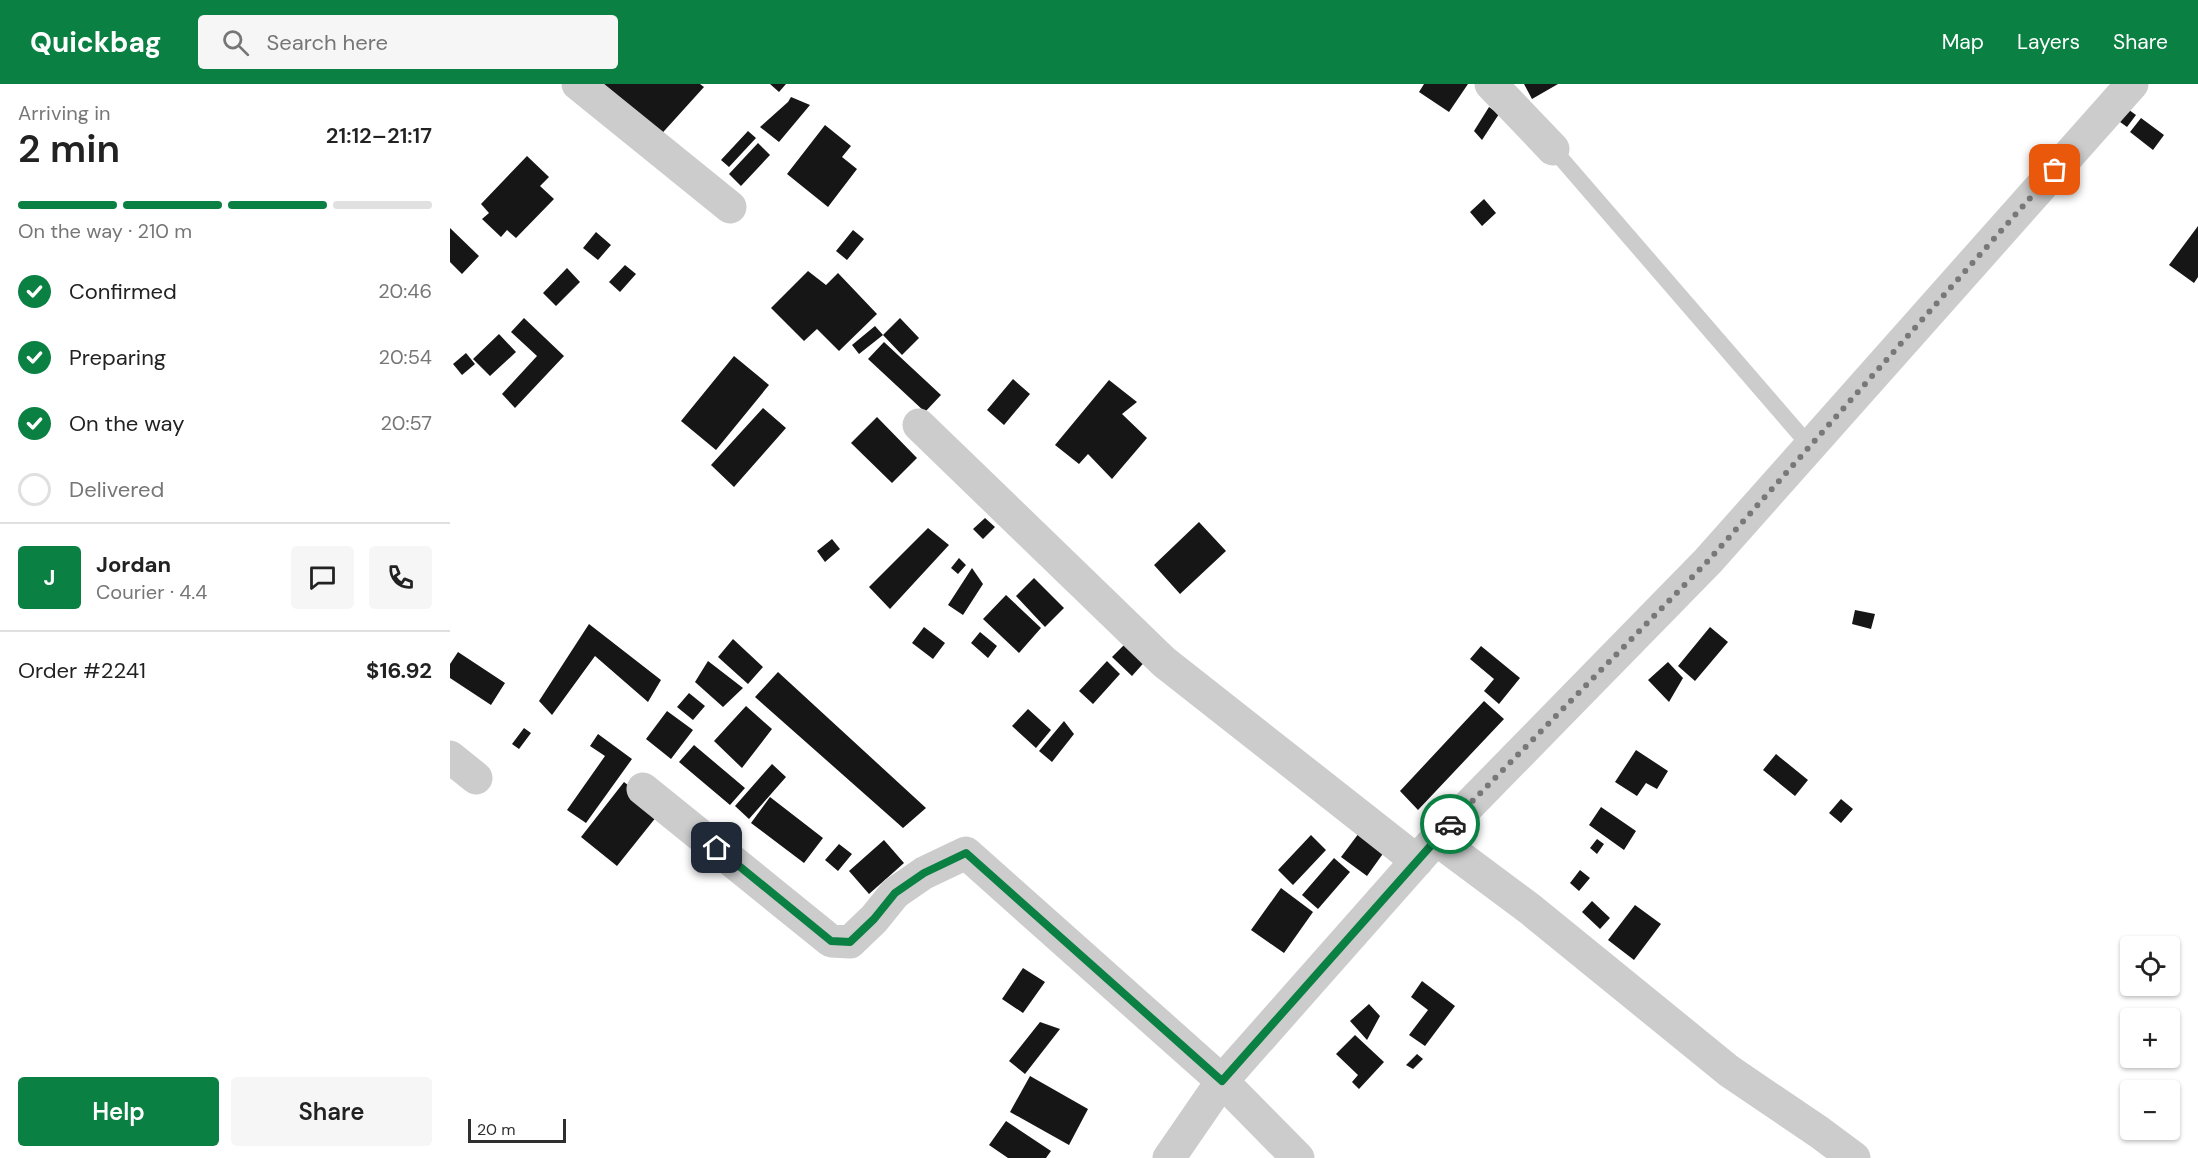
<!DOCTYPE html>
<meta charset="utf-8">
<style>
body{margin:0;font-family:"DM Sans",sans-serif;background:#f6f6f6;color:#222;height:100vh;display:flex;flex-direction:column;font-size:22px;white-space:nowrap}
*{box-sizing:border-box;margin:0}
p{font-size:20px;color:#767676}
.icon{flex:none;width:33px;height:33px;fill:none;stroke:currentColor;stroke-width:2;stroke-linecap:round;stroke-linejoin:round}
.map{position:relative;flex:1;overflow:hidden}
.details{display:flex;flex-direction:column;background:#fff;width:450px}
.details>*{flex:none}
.controls{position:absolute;left:1670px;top:852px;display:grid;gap:12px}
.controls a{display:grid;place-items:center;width:60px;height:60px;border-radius:6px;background:#fff;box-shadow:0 2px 4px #0004;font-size:30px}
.scale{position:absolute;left:18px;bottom:15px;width:98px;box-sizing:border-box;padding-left:6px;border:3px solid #2f2f2f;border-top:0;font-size:16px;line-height:21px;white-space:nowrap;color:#2f2f2f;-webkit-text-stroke:4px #fff;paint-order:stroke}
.pin{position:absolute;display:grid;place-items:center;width:51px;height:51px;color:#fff;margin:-26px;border-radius:12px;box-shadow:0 3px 9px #0006}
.courier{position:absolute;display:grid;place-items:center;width:60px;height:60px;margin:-30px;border:4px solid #0b8043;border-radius:50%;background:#fff;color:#222;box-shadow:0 2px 8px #0007}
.summary em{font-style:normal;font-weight:600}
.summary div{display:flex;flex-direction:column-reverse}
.summary{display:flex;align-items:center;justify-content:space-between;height:102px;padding:0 18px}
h1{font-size:39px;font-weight:600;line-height:45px}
.bar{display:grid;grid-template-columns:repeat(4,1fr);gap:9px 6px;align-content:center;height:72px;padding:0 18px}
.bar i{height:8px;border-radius:4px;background:#e0e0e0}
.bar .current{background:#0b8043}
.bar p{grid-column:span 4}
.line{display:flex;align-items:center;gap:15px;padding:0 18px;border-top:2px solid #e0e0e0}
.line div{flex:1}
.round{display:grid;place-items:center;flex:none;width:63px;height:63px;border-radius:6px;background:#f6f6f6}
ol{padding:0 18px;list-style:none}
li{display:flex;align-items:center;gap:18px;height:66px}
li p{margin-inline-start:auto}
li .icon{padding:6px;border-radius:50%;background:#0b8043;color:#fff;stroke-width:4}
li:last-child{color:#767676}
li i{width:33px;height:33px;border:3px solid #e0e0e0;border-radius:50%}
.button{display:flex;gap:12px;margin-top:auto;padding:12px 18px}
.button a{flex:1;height:69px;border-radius:6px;background:#0b8043;color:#fff;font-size:24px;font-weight:600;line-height:69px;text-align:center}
.button a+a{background:#f6f6f6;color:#222}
header{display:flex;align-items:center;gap:36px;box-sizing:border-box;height:84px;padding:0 30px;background:#0b8043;color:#fff}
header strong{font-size:28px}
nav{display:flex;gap:33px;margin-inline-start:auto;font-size:21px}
.search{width:420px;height:54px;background:#f6f6f6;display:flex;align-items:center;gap:15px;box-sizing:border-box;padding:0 21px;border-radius:6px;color:#767676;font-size:22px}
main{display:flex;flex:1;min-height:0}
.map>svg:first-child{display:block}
.building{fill:#161616}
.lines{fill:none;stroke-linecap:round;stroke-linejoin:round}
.service{stroke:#ccc;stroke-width:16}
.minor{stroke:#ccc;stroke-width:33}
.done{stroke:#787878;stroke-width:6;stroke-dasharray:0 10.8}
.route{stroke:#0b8043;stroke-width:8}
</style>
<header>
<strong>Quickbag</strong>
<div class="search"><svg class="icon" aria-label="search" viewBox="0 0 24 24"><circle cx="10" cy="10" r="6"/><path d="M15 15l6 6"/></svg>Search here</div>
<nav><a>Map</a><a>Layers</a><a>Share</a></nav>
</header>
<main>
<section class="details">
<div class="summary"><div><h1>2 min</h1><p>Arriving in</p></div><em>21:12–21:17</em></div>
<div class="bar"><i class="current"></i><i class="current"></i><i class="current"></i><i></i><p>On the way · 210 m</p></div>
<ol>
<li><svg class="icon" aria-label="check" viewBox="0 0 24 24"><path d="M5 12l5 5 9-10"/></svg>Confirmed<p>20:46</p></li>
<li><svg class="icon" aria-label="check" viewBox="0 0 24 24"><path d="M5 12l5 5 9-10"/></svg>Preparing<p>20:54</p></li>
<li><svg class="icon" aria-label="check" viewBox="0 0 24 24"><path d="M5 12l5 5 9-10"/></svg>On the way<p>20:57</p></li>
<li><i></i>Delivered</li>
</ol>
<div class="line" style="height:108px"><b class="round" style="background:#0b8043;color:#fff">J</b><div><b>Jordan</b><p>Courier · 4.4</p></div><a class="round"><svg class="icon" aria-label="chat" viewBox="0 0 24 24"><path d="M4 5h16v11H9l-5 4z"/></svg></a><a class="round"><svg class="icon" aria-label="phone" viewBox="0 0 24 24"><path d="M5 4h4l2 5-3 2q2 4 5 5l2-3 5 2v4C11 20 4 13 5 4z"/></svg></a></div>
<div class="line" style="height:78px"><div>Order #2241</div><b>$16.92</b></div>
<div class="button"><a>Help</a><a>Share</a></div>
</section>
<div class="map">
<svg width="1748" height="1074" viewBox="0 0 1748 1074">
<rect width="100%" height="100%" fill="#fff"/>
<path class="building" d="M145,0h105l4,3 -48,53z
M320,0h16l-7,8z
M974,0h44l-19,28 -30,-20z
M1074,0h34l-26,15z
M341,13l19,8 -31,37 -19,-15 28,-25z
M1039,23l10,7 -17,26 -8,-9z
M1675,23l11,8 -9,12 -11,-8z
M1691,34l23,17 -11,15 -23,-18z
M375,41l26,21 -9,11 15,12 -29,38 -41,-33z
M298,47l8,7 -27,29 -8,-7z
M308,59l12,12 -29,31 -12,-12z
M77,72l22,21 -9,9 14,13 -38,39 -9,-8 -6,7 -19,-18 7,-6 -8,-9z
M1034,115l12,14 -14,13 -12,-14z
M1748,142v51l-4,6 -25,-18z
M0,144l29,28 -17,18 -12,-12z
M403,146l11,9 -17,21 -11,-9z
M146,148l15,13 -13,15 -15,-12z
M175,181l11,9 -16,18 -11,-10z
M117,184l13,14 -24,24 -13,-13z
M358,187l18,14 12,-12 39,41 -38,37 -22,-22 -13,12 -33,-33z
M74,234l40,38 -49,52 -13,-14 35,-38 -26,-24z
M450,234l19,20 -17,17 -19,-20z
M425,242l8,9 -24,19 -7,-9z
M49,250l17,18 -26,24 -17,-17z
M434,258l57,53 -16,17 -57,-53z
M16,269l9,11 -13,11 -9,-11z
M284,272l35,29 -53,65 -35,-29z
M563,295l17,15 -26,31 -17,-15z
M659,296l28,22 -15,12 25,24 -35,41 -24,-25 -9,10 -24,-19z
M313,324l23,20 -52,59 -23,-22z
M427,333l40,41 -25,25 -41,-40z
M535,434l10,9 -12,12 -10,-10z
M749,438l27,29 -46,43 -26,-29z
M478,444l21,17 -59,64 -21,-22z
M382,455l8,10 -15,13 -8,-11z
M509,474l7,7 -8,9 -7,-6z
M522,484l11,16 -20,31 -15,-10z
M584,494l30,30 -19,19 -29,-31z
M556,511l35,33 -22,25 -36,-34z
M1405,526l20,4 -4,15 -19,-5z
M139,540l72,56 -13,22 -53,-46 -43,59 -13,-14z
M474,543l21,16 -12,16 -21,-16z
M1260,543l18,15 -33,39 -17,-15z
M530,548l17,14 -9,12 -17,-15z
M283,555l30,28 -15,17 -30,-27z
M680,555l19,18 -17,19 -20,-19z
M1031,562l39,32 -21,26 -15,-13 10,-12 -24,-20z
M8,568l47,31 -14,22 -41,-27v-14z
M258,577l35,27 -20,19 -28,-25z
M657,577l13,13 -27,30 -14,-13z
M1218,578l15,16 -14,24 -21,-22z
M328,588l148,136 -23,20 -148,-131z
M239,609l16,13 -12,14 -16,-13z
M1034,617l20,18 -86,91 -18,-19z
M296,622l26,23 -30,39 -28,-27z
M578,625l23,21 -15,18 -24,-22z
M217,627l26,19 -22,29 -25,-20z
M614,637l10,13 -22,28 -13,-11z
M74,644l7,5 -12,16 -7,-5z
M148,650l34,25 -46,64 -19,-13 38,-54 -15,-10z
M244,661l51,43 -15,17 -51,-43z
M1186,666l32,21 -11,18 -11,-6 -9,13 -22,-14z
M1326,670l32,26 -13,16 -32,-26z
M322,680l14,13 -37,42 -14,-13z
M174,698l37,29 -44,55 -36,-29z
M320,713l53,41 -19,25 -53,-40z
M1391,715l12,10 -12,14 -12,-10z
M1151,723l35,24 -12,19 -35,-25z
M912,745l25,19 -20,28 -26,-19z
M861,751l15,15 -33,35 -15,-15z
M1147,755l7,5 -7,10 -7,-6z
M434,756l20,23 -35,31 -20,-23z
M389,760l13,10 -14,17 -13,-11z
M884,774l16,14 -32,37 -16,-14z
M1130,786l10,8 -11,13 -9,-8z
M831,804l32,24 -29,41 -33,-23z
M1142,817l18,17 -10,11 -18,-17z
M1185,821l26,19 -27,36 -26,-20z
M573,884l22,14 -22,31 -21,-14z
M972,897l33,25 -30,40 -16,-11 19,-25 -17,-13z
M919,920l11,12 -13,24 -17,-19z
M590,938l20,7 -35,45 -16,-13z
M905,951l29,27 -25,27 -7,-7 6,-7 -22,-21z
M967,970l6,5 -10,10 -7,-4z
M580,992l58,33 -19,36 -59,-33z
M556,1037l45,30 -5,7h-38l-19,-13z"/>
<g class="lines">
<path class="service" d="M1103,65l256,296"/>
<path class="minor" d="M128,0l152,123
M1041,0l62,65
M469,341l245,237 253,199
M0,673l26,21
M193,705l188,152 19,1 24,-23 21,-26 29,-20 42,-20 256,228 76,77
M986,755l94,70 199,162 90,61 35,26
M719,1074l53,-77 214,-242 272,-278 424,-477"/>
</g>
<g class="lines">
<path class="done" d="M1000,740l258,-263 347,-391"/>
<path class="route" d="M267,764l114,93 19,1 24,-23 21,-26 29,-20 42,-20 256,228 228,-257"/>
</g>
</svg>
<div class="controls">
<a><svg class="icon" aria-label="locate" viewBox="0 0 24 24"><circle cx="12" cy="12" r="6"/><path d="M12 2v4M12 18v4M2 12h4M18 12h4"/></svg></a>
<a>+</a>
<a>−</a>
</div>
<div class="scale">20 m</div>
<div class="pin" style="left:1605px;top:86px;background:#ea580c"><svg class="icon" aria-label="bag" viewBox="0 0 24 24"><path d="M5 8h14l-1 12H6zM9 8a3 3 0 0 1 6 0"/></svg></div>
<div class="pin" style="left:267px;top:764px;background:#1f2937"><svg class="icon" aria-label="home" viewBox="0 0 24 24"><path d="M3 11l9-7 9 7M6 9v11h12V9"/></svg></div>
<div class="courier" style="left:1000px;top:740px"><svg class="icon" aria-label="car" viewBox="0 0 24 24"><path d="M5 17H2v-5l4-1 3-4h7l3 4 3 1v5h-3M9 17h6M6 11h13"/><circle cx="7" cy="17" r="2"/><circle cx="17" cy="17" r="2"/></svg></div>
</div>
</main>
